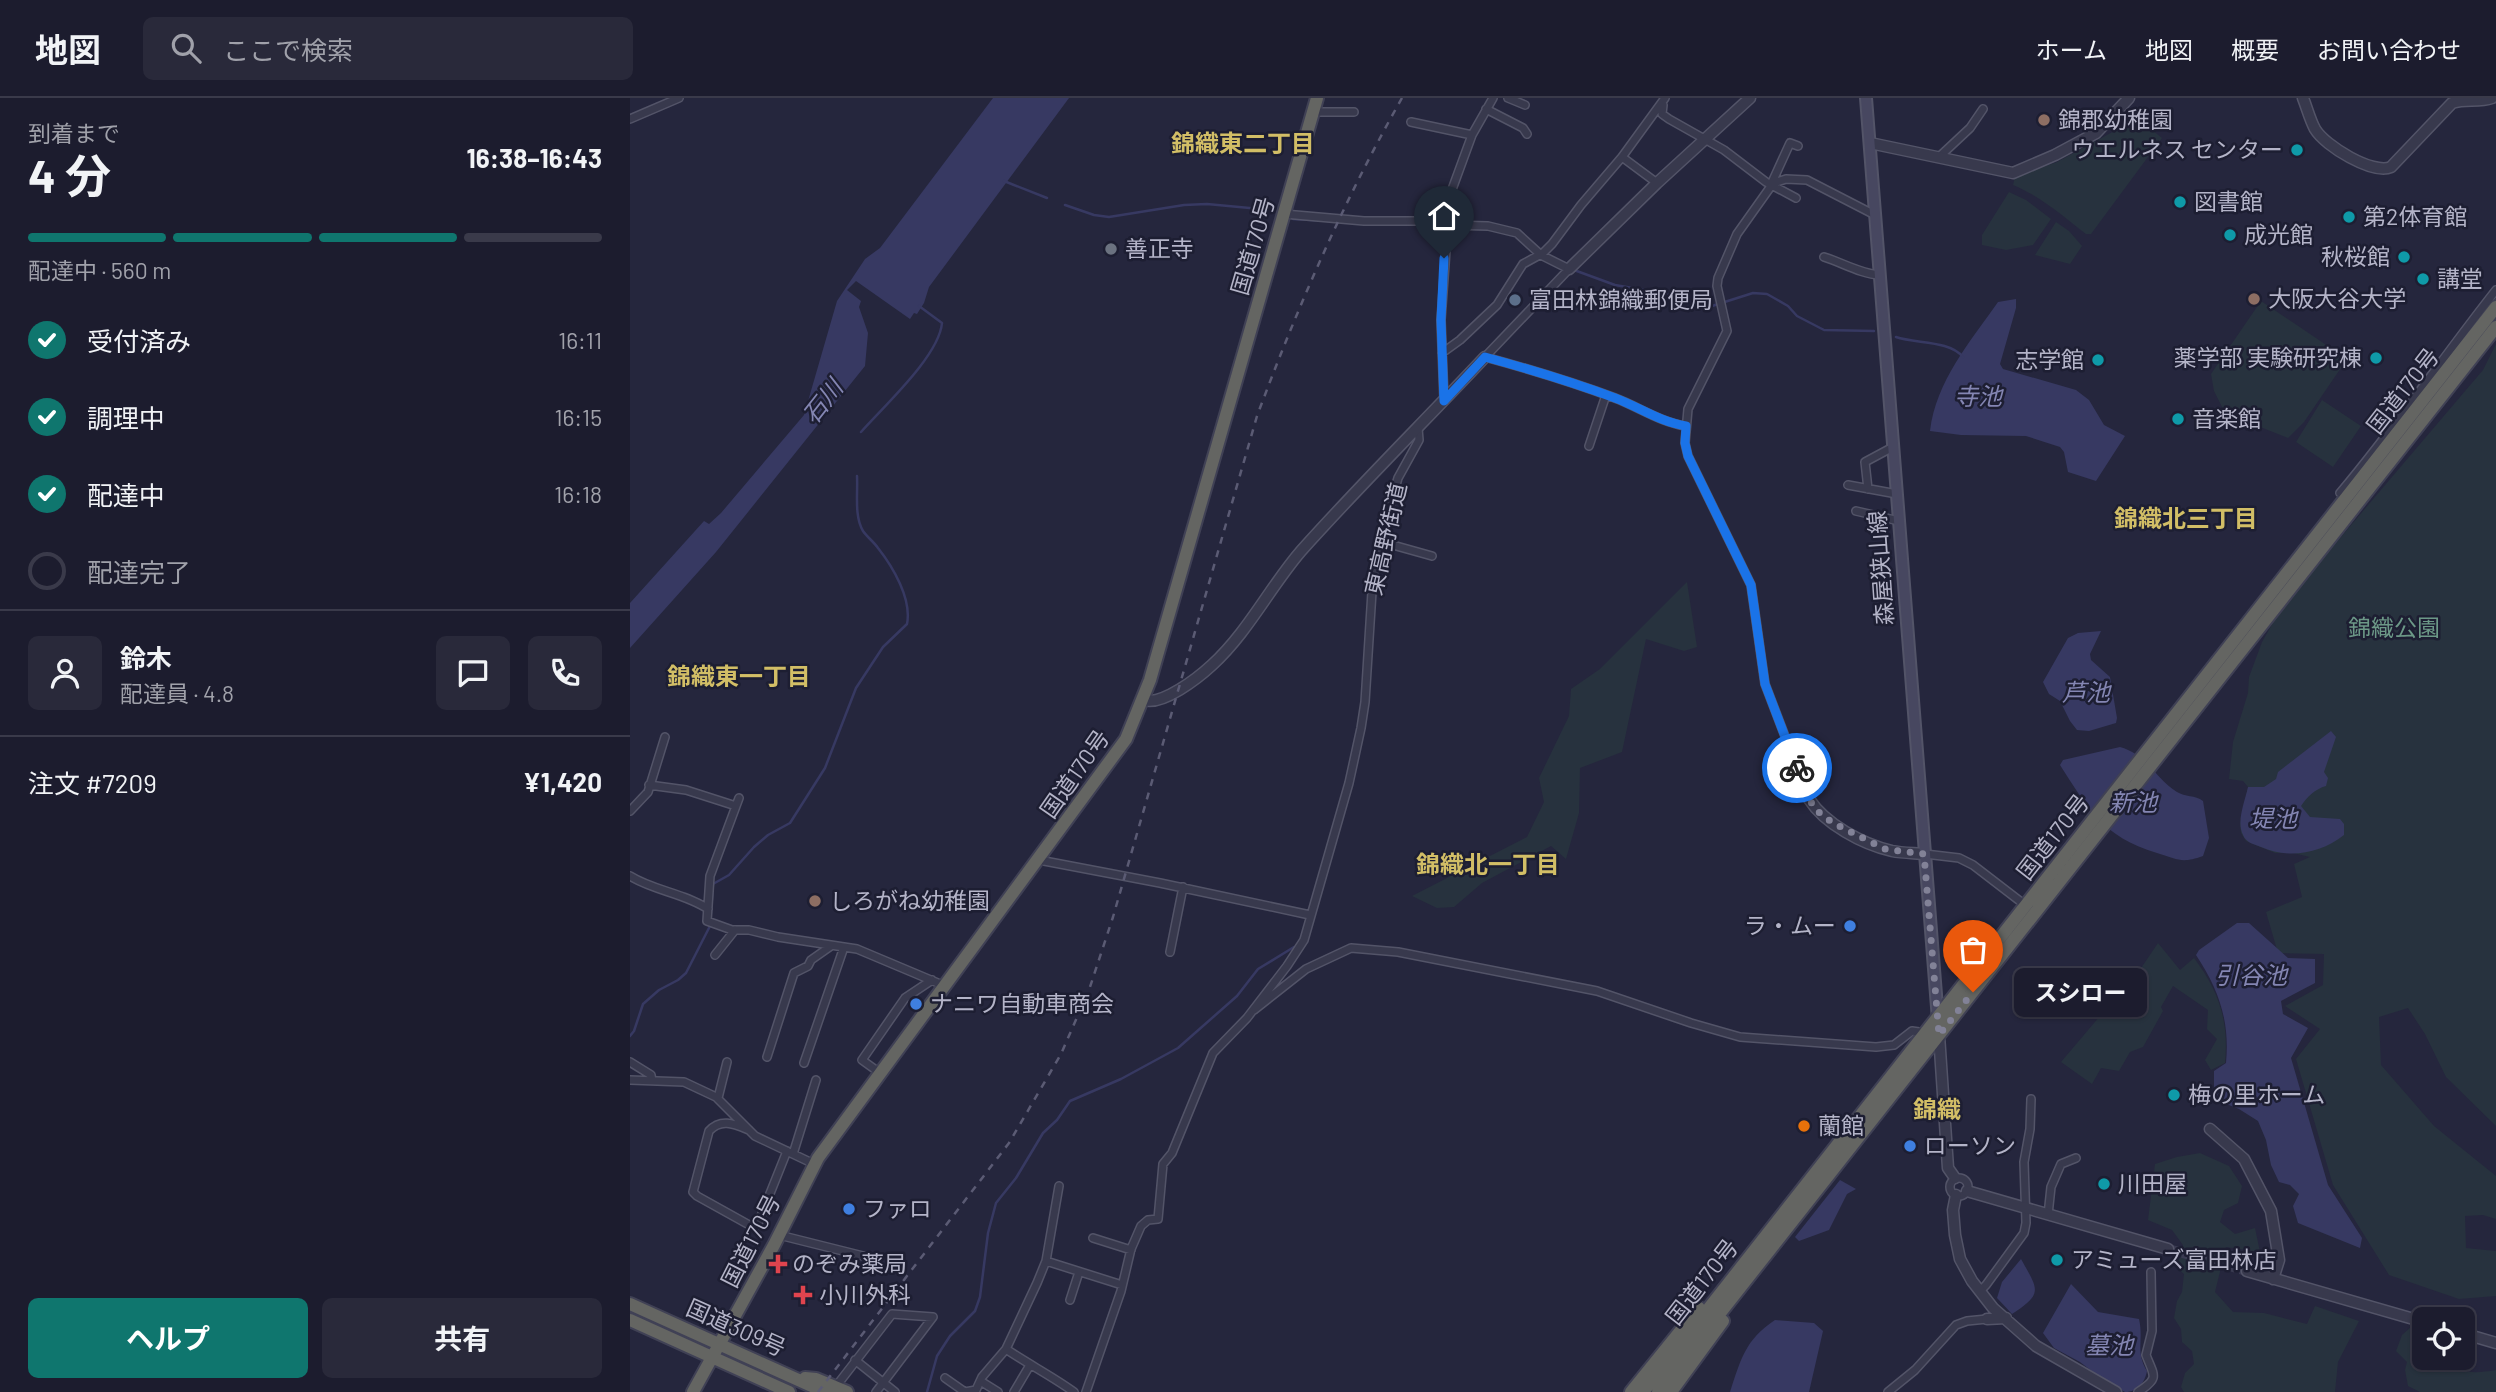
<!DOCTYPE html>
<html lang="ja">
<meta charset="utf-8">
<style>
body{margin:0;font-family:Barlow,"Noto Sans JP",sans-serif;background:#29293a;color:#f1f3f6;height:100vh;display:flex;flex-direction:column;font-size:26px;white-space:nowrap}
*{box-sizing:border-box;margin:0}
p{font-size:23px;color:#a0a1aa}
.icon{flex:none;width:38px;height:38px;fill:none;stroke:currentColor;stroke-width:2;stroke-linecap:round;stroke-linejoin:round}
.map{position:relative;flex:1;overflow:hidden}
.details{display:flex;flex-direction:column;background:#1c1c2e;width:630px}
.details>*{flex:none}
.controls{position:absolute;left:1782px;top:1209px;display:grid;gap:14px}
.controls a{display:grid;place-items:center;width:63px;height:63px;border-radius:10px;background:#1c1c2e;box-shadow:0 2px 5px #0004,0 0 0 2px #3a3a4a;font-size:35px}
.pin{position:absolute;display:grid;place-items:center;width:60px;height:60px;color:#fff;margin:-72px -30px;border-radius:50% 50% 50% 0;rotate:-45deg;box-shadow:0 0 7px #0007}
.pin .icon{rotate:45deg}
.courier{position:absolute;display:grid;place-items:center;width:70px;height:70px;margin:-35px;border:5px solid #1a73e8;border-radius:50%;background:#fff;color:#222;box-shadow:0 2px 9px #0007}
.bubble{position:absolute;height:49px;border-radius:10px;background:#1c1c2e;box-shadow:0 2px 5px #0004,0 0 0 2px #3a3a4a;font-size:23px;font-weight:700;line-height:49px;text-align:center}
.head em{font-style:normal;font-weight:700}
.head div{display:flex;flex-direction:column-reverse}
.head{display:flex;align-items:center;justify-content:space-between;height:119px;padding:0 28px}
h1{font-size:46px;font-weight:700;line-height:52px}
.bar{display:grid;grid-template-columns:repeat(4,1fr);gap:10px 7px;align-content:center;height:84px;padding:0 28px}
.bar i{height:9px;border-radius:5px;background:#3a3a4a}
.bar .active{background:#0f766e}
.bar p{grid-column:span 4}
.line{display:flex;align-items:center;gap:18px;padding:0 28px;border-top:2px solid #3a3a4a}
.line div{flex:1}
.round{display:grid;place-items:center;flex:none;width:74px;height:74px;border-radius:10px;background:#29293a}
ol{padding:0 28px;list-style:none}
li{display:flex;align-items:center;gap:21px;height:77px}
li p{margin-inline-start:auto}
li .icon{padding:7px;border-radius:50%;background:#0f766e;color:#fff;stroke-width:4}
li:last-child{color:#a0a1aa}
li i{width:38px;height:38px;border:4px solid #3a3a4a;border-radius:50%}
.cta{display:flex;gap:14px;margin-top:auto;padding:14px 28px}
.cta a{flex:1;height:80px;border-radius:10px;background:#0f766e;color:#fff;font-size:28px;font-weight:700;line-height:80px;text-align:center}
.cta a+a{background:#29293a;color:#f1f3f6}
header{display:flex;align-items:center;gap:42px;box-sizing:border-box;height:98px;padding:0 35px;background:#1c1c2e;border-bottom:2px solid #3a3a4a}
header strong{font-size:33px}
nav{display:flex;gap:38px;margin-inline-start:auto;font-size:24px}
.search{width:490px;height:63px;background:#29293a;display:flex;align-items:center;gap:18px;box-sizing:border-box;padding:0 24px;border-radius:10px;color:#a0a1aa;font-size:26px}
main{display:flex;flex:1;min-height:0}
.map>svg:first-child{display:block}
.green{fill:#27323e}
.water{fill:#373962}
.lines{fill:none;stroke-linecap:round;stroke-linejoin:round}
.stream{stroke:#373962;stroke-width:2.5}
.tertiary-tunnel{stroke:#3a3b52;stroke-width:10;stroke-dasharray:10 5;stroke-linecap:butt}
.minor-casing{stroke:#535468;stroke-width:10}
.tertiary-casing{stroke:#535468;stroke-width:13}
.secondary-casing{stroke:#535468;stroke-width:14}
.trunk-casing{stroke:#404155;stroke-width:16}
.minor{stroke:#38394d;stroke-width:7}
.tertiary{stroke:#38394d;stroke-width:10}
.secondary{stroke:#474760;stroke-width:10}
.trunk{stroke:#646562;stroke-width:12}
.rail{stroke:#5b5b74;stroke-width:2.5;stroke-dasharray:7 7;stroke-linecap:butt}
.done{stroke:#828297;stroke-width:7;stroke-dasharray:0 12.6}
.route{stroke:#1a73e8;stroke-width:9}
.education-dot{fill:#8d6e63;stroke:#1d1e32;stroke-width:2.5}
.culture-dot{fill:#0f9aa8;stroke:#1d1e32;stroke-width:2.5}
.worship-dot{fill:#6b7280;stroke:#1d1e32;stroke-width:2.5}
.service-dot{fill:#5c6f8a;stroke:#1d1e32;stroke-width:2.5}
.shop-dot{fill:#3f7fe0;stroke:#1d1e32;stroke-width:2.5}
.food-dot{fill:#e8710a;stroke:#1d1e32;stroke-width:2.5}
.health-dot{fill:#e0444e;stroke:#1d1e32;stroke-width:2.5}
.labels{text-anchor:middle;stroke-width:5;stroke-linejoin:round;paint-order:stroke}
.poi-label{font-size:23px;fill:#b4b4c8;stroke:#1d1e32;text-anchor:start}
.street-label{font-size:23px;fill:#b4b4c8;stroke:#1d1e32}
.park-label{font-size:23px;fill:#6c9887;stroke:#1d1e32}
.neighbourhood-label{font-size:24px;font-weight:bold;fill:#d2be66;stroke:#1d1e32}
.water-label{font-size:24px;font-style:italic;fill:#8486b3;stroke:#1d1e32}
</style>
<header>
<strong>地図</strong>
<div class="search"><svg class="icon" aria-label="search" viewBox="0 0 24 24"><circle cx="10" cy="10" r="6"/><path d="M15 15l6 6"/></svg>ここで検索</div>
<nav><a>ホーム</a><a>地図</a><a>概要</a><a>お問い合わせ</a></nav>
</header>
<main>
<section class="details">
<div class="head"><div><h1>4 分</h1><p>到着まで</p></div><em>16:38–16:43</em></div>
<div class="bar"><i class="active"></i><i class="active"></i><i class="active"></i><i></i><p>配達中 · 560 m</p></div>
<ol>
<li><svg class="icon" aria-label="check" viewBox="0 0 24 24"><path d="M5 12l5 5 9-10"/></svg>受付済み<p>16:11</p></li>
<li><svg class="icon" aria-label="check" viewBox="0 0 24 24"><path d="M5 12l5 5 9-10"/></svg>調理中<p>16:15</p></li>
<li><svg class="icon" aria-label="check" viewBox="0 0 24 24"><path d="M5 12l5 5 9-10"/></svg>配達中<p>16:18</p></li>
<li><i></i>配達完了</li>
</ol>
<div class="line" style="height:126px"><a class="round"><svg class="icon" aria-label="person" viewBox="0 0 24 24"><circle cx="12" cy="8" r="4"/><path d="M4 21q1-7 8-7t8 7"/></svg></a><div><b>鈴木</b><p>配達員 · 4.8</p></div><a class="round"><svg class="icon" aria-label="chat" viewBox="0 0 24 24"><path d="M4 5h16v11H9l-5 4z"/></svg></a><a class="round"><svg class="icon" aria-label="phone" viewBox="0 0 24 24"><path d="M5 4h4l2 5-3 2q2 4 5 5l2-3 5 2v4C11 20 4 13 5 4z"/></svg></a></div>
<div class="line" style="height:91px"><div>注文 #7209</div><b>¥1,420</b></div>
<div class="cta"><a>ヘルプ</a><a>共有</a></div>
</section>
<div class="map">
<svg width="1866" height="1294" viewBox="0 0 1866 1294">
<rect width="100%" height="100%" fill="#25263d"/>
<path class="green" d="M1501,24h11l20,16 -71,96h-5c-23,-18 -46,-38 -73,-49l2,-8 42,-15z
M1379,94l17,8 25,19 -18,26 -27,5 -24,-5v-10z
M1426,124l13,9 13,15 -12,18 -35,-9z
M1631,203l86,58 -43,63 -16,16 -63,-25 -11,-22 -3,-17z
M1866,246v782l-50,-49 -21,-43 -17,-26 -29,9 2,48 53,61 62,50v43l-13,-4 -18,1 1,32 30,3v45l-37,3 -70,-24 -56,-90 -37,-126 24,-30 -35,-23 38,-21 1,-31 -46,-1 -12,-41 36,-15 -8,-33 16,-7 -17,-4h-18l-29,-12 -5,-8 -1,-9 8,-37 -5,-6 -14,-2 4,-37 15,-49 1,-16 13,-35 21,-37 200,-235z
M1692,302l39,26 -28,41 -37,-25z
M1057,484l10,65 -13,4 -38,-12 -24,113 -42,16 -1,45 -13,46 -15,-13 -69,37 -28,24 -17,1 -25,-12 115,-59 17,-35 -5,-24 30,-62 2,-27 29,-20z
M1528,845l22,27 14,-12c25,33 35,63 31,105l-14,7 -6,-10 12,-21 -10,-10 1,-19 -35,-24 -12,21 2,4 -20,36 -13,5 -11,19 -18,-3 -9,16 -31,-22 39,-46h23l4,-27z
M1570,1055l29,13 13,20 -4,17 -14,7 -4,12 15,12 20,-6 5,24 -34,-5 -11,45 18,20 31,1 43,11 8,-18 44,15 -21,41 -3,30h-151l-3,-5 4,-14 9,-9 -2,-13 -10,-9 -1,-13 -7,-11 3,-17 5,-9 2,-18 -14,-12 11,-5 2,-12 -11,-15 -24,-10 7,-56 22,-7z
M1781,1229l13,6v25h19c19,16 29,16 53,12v22h-76l-12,-6 -3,-16 2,-8 -11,-11 6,-16z"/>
<path class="water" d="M363,0h76l-140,189 -5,16 -7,11 -3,-1 -4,6 -54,-38 -9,9 14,11 -2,6 9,26 -3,33 -149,186 -86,96v-45l74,-82 5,3 12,-11 83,-98 33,-114 28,-42 15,-11z
M1386,201v9l-16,56 3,5 73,21 13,10 15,25 21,11 -29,45 -28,-9 -4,-20 -4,-5 -34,-11 -65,-1 -31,-4c6,-50 40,-89 68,-129z
M1471,533l-11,23 1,6 19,17 7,41 -1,5 -27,8 -12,-1 -7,-9 -10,-20 -11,-7 -6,-12 25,-44 10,-5z
M1701,633l5,6 -12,35 4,6 -2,8c-11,3 -19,11 -25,20l9,11 30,2 4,5v11c-24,19 -56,24 -83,12 -7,-3 -15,-4 -18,-12 -7,-13 2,-34 5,-48h16l12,-8 2,-7z
M1490,649c26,7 35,31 57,45 8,5 18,3 26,9l6,37 -6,18c-22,8 -25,3 -46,-3 -55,-17 -68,-43 -97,-88l3,-5z
M1607,825h12l39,35 27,1v24l-34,18 2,13 25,14 -17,30 37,127 34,53 -2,10 -62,-25 -5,-17 6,-12 -9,-9 -11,-3 -8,-17 -5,-25 -8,-19 -19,-12 -25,-10v-28l12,-8c4,-42 -7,-73 -30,-108l3,-5z
M1210,1082l16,9 -9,5 -18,36 -30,11 -4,-4z
M1391,1161c17,31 23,34 -9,55l-15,-16 5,-16z
M1441,1186l27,28 41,7c5,22 -4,32 8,52 -2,11 -9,21 -22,21l-28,-17 -17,-13 -26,-14 -11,-15z
M1145,1222l39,3 9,8 -14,61h-79c11,-33 15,-52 45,-72z"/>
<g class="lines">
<path class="stream" d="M374,83l43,17
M435,107l29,10 15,2 75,-12 23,-1 64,6
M663,121l36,2
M735,126h49
M944,172l41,15 58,10 25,10 14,1 41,-13 14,1 21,12 9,10 27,14 50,1
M1266,239c20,7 53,3 67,20
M231,334c23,-26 78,-76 81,-109l-23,-17
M0,938l4,-5 9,-27 16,-14 19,-10 8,-7 24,-47 3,-42 16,-9 25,-28 14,-12 22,-12 35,-55 31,-80 27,-41 24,-23c5,-25 -14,-57 -29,-76 -4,-6 -11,-11 -15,-17 -9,-15 -5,-38 -6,-55
M297,1294l10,-36 13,-20 25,-25 5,-14 8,-64 8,-30 20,-25 27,-45 14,-13 13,-19 51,-22 57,-31 59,-52 21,-27 36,-22"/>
<path class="tertiary-tunnel" d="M1538,1151l79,22"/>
<defs>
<path id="minor" d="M878,0l17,7
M1033,7l-1,9 7,5 55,31 42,32 30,16
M856,11l37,19 4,6
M683,14h41
M0,21l49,-21
M781,24l61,13
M1168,48l-8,-3 -21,46 -32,45 -19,44 -1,8 10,45 -39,78 -3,34 3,13 63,129 14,99 44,115
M992,59l35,26
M1309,59l31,-29 13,-19
M1141,86l15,-5 21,1 68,35
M654,116l80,7h84
M817,127l41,1 29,7 24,22 28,14 -84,88c44,12 87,25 130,41 24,9 45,24 71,28
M1194,159c19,6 37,17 56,18
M812,255l18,-13 37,-35 26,-41 20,-11 9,-9 29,-39 41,-48 43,-59
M814,302l-3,-80 9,-125 22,-60 21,-37
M959,348l17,-51
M1218,387l49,9
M1238,391l-3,-27 28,-15
M1717,400l-7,-5c55,-65 103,-136 156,-203
M1226,413l43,10
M752,444l50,14
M19,687l37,5 50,16
M109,700l-29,78 -3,45 25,9h17l29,7 79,12 88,37
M0,713l18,-19 17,-55
M1295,756l34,4 14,7 52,40
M409,762l121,23 150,32
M0,778c24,15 54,17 78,33
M540,854l13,-65
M85,857l20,-25
M624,912l52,-41 45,-21 47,4 199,39 94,32 49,14 136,10 18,-2 18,-14 14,2
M137,959l27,-84 14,-7 3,-6 20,-14
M0,964l21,13 1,6
M174,965l40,-116
M250,975l-18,-13 43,-62 27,-18
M0,982l54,2 32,15 39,39 59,28
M88,1000l9,-36
M119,1032c-15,-6 -28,-12 -40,1l-16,61 4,4 54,30h6l30,-75
M163,1056l23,-74
M1320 1089a9 9 0 1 1 18 0a9 9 0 1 1-18 0Z
M1418,1117l3,-28 10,-23 15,-6
M149,1137l84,21
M463,1140l38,12
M416,1163l76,24
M1350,1193l6,-6 38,-52 2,-10 -2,-61 6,-33 1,-30
M440,1202l9,-28
M376,1251c22,15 46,27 68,43
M225,1262l40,32
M315,1280l20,14
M352,1284l16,10
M204,1291l58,-75 41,3 -57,75
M335,1294l11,-2 6,-13 24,-28 31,-66 9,-22 13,-75
M384,1294l16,-27
M456,1294l35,-101 10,-42 10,-23 7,-6 10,-1 5,-55 9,-11 41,-100 34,-35 40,-52 17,-26 45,-157 12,-55 4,-26 8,-126 18,-74 7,-24 21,-38 -1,-12
M1258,1294l27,-22 41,-45 11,-4 20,-2
M1508,1294c22,-14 16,-16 8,-37l6,-24 -1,-59"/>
<path id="tertiary" d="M1673,0c4,10 7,22 12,31 10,17 58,46 76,38l61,-64c14,-5 26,0 40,-5
M1240,45l143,30 42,-18 41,-22 33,-35
M939,171l88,-86 93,-85
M514,602c18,6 54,-22 68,-35 36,-33 58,-78 89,-114 59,-66 123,-129 184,-194
M1179,701c16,25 53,45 83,52 10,2 22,2 33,3
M1309,937l9,133 7,10
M1580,1031l34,30 27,52 8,49 -6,19
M1337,1093l201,58
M1326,1097l-3,15 2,25 5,24 12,22 21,27 43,38 80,46
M1617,1173l177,51
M1357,1221l19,-1
M1832,1235l34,10"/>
<path id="secondary" d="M1236,0l72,922"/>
<path id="trunk" d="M0,1206l195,88
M0,1222l159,72
M175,1280l11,1 31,13
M63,1294l81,-147 44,-87 308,-419 24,-59 167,-582
M1001,1294l68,-84
M1013,1294l853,-1085
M1028,1294l838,-1065
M1041,1294l52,-71"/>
</defs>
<use href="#minor" class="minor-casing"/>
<use href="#tertiary" class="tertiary-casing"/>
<use href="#secondary" class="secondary-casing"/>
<use href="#trunk" class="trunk-casing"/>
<use href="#minor" class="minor"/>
<use href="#tertiary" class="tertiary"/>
<use href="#secondary" class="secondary"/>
<use href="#trunk" class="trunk"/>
<path class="rail" d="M188,1294l191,-249 52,-89 28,-64 24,-73 144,-501c41,-110 87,-216 145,-318"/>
</g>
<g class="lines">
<path class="done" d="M1167,670l12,31 7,11 17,13 52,26 39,5 15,181 34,-43"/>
<path class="route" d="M814,160l-3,62 3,81 41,-44c44,12 87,25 130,41 24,9 45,24 71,28l-1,17 3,13 63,129 14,99 32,84"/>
</g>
<g class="education-dot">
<circle cx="1414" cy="22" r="7"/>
<circle cx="1624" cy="201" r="7"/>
<circle cx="185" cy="803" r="7"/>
</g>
<g class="culture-dot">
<circle cx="1667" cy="52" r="7"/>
<circle cx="1550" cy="104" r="7"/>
<circle cx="1719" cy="119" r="7"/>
<circle cx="1600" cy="137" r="7"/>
<circle cx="1774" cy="159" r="7"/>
<circle cx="1793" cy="181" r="7"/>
<circle cx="1746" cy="260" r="7"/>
<circle cx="1468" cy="262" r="7"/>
<circle cx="1548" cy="321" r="7"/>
<circle cx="1544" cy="997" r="7"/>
<circle cx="1474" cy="1086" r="7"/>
<circle cx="1427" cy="1162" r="7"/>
</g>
<circle class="worship-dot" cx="481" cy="151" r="7"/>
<circle class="service-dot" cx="885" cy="202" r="7"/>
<g class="shop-dot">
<circle cx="1220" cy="828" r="7"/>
<circle cx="286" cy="906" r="7"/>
<circle cx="1280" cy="1048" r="7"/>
<circle cx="219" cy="1111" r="7"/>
</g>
<circle class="food-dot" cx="1174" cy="1028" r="7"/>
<g class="health-dot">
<path d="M144.5 1155.5h7v7h7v7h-7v7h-7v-7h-7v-7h7z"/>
<path d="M169.5 1186.5h7v7h7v7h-7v7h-7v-7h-7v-7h7z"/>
</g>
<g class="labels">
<g class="poi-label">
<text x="1428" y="30">錦郡幼稚園</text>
<text x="1653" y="60" text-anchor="end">ウエルネス センター</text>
<text x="1564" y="112">図書館</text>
<text x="1733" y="127">第2体育館</text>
<text x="1614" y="145">成光館</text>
<text x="495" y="159">善正寺</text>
<text x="1760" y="167" text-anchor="end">秋桜館</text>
<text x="1807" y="189">講堂</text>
<text x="1638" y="209">大阪大谷大学</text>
<text x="899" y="210">富田林錦織郵便局</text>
<text x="1732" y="268" text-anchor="end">薬学部 実験研究棟</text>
<text x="1454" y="270" text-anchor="end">志学館</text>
<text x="1562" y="329">音楽館</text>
<text x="199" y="811">しろがね幼稚園</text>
<text x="1206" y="836" text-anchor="end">ラ・ムー</text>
<text x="300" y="914">ナニワ自動車商会</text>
<text x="1558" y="1005">梅の里ホーム</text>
<text x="1188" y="1036">蘭館</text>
<text x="1294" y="1056">ローソン</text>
<text x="1488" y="1094">川田屋</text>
<text x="233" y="1119">ファロ</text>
<text x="1441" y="1170">アミューズ富田林店</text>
<text x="162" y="1174">のぞみ薬局</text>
<text x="189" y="1205">小川外科</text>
</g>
<g class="street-label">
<text transform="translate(623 148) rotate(-74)" y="8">国道170号</text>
<text transform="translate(1773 293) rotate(-52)" y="8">国道170号</text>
<text transform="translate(756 441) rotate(-77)" y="8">東高野街道</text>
<text transform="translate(1251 470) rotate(-94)" y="8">森屋狭山線</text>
<text transform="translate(445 676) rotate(-55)" y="8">国道170号</text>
<text transform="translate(1423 739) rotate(-52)" y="8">国道170号</text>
<text transform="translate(121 1143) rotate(-63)" y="8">国道170号</text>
<text transform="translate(1072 1184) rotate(-52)" y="8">国道170号</text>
<text transform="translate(106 1230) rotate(24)" y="8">国道309号</text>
</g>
<g class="park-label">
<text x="1764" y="538">錦織公園</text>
</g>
<g class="neighbourhood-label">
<text x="613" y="54">錦織東二丁目</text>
<text x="1556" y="429">錦織北三丁目</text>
<text x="109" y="587">錦織東一丁目</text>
<text x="858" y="775">錦織北一丁目</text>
<text x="1307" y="1020">錦織</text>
</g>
<g class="water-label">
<text x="1348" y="307">寺池</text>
<text transform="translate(193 304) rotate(-52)" y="8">石川</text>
<text x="1456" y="603">芦池</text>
<text x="1503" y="713">新池</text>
<text x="1643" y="729">堤池</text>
<text x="1621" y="886">引谷池</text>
<text x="1479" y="1256">墓池</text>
</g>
</g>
</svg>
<div class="controls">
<a><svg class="icon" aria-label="locate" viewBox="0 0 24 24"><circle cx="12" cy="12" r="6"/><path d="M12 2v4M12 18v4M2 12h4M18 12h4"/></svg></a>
</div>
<div class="pin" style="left:1343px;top:894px;background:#ea580c"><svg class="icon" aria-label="bag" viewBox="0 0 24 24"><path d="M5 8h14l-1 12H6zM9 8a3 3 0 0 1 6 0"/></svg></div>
<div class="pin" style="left:814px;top:160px;background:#1f2937"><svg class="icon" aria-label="home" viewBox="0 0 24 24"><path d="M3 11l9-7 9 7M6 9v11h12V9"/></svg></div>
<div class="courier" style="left:1167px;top:670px"><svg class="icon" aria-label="bike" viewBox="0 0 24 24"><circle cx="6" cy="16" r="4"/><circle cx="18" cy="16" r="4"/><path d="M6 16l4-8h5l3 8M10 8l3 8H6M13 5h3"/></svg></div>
<div class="bubble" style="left:1384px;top:870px;width:133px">スシロー</div>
</div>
</main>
